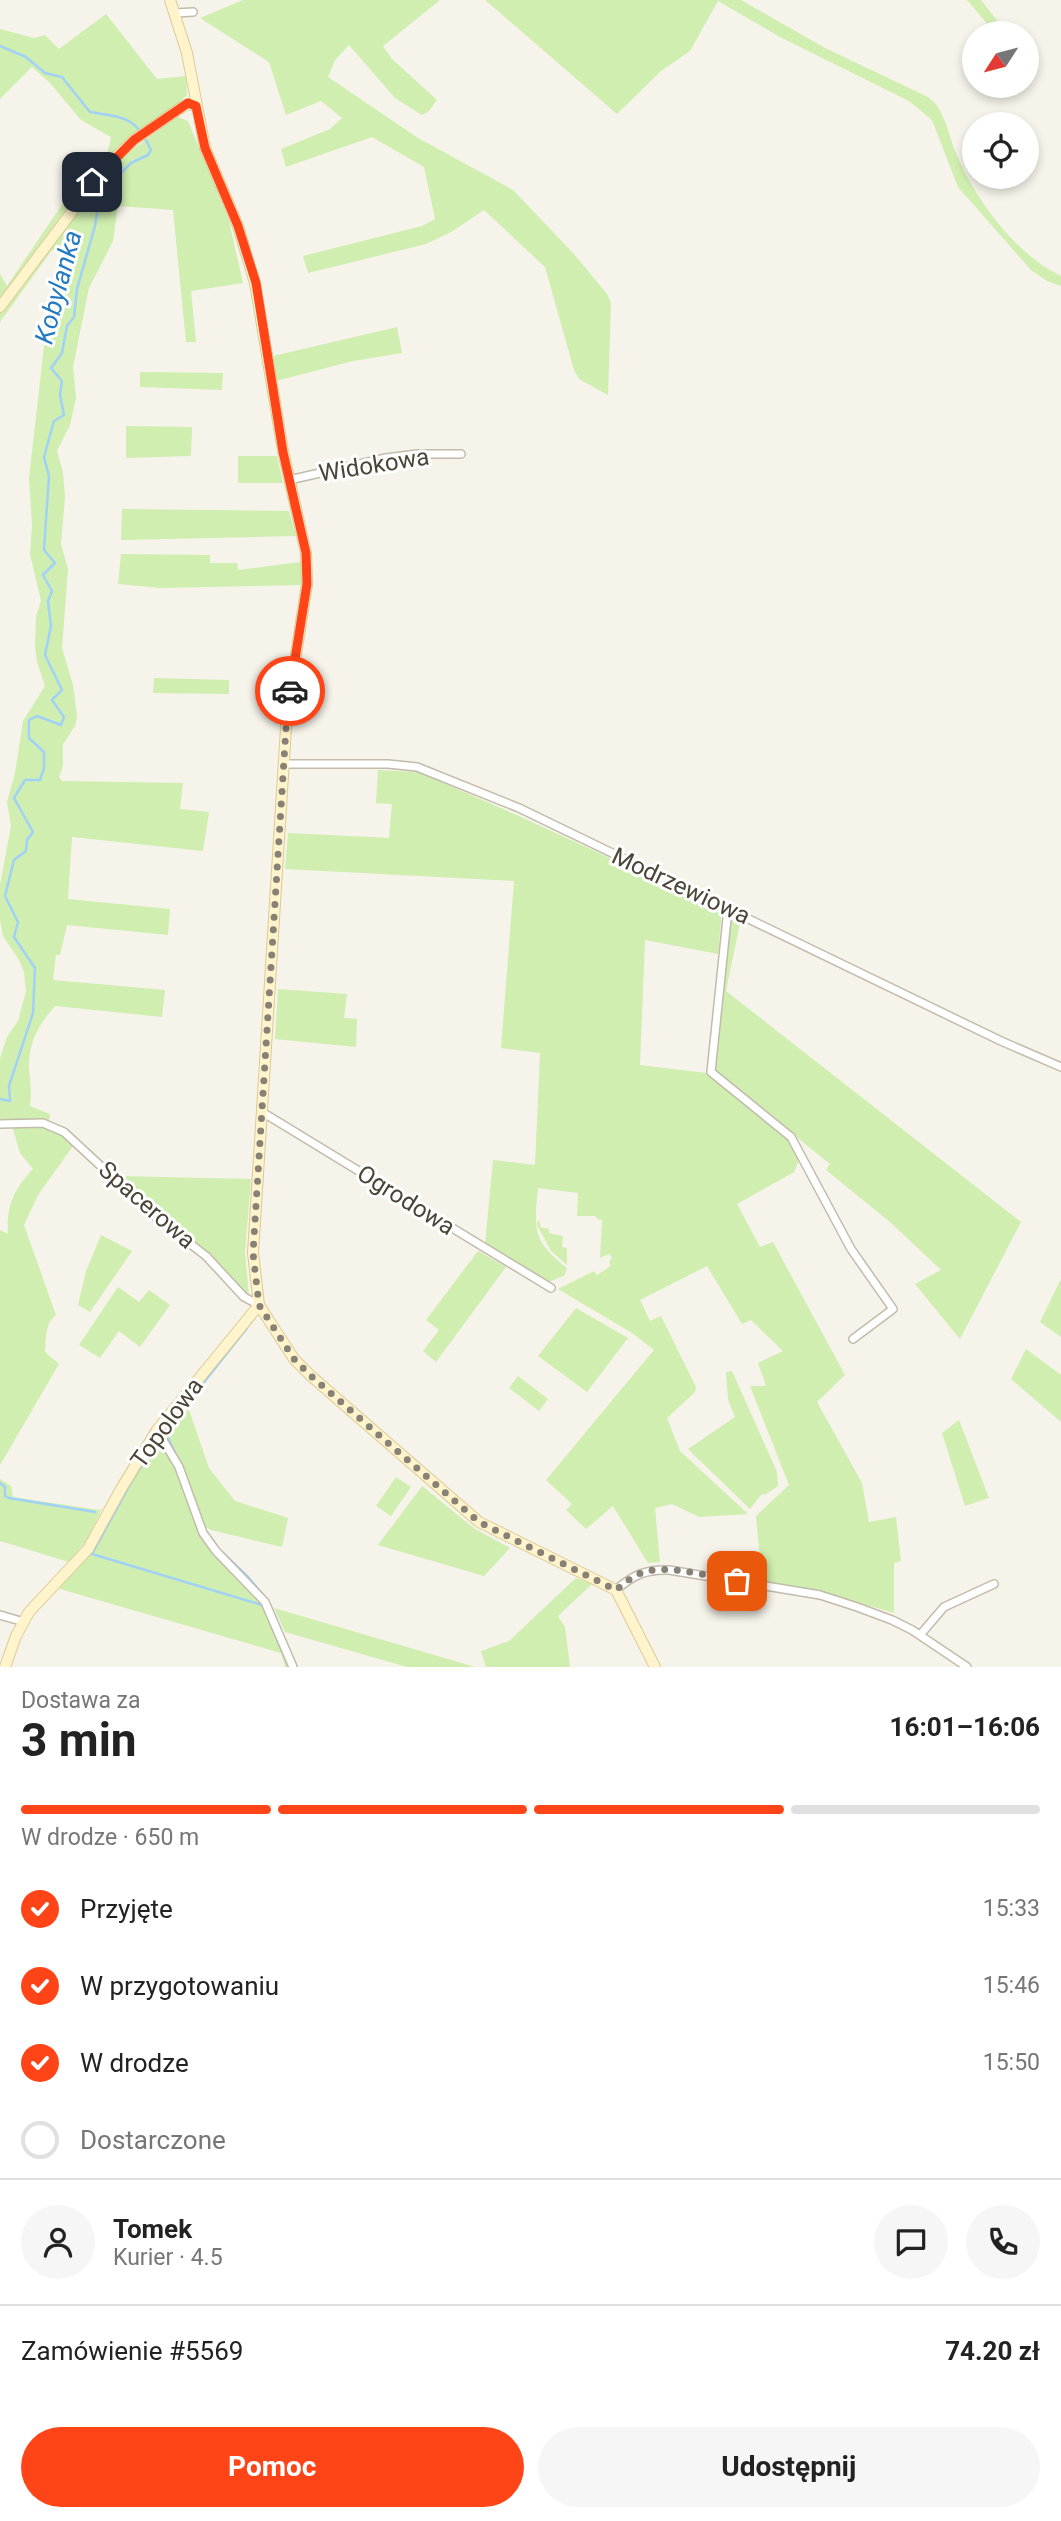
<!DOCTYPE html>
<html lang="pl">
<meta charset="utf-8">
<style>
body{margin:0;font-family:Roboto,sans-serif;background:#f6f6f6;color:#222;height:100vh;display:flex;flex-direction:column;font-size:26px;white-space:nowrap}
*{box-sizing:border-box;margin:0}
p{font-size:23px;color:#767676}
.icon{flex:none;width:38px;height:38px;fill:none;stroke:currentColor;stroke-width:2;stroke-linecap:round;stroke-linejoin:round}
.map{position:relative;height:1667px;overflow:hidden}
.panel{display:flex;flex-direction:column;background:#fff;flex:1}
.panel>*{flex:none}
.needle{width:46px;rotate:234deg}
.fabs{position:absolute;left:962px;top:21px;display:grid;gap:14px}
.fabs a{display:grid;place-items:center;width:77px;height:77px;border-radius:50%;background:#fff;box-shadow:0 4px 10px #0003;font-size:35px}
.pin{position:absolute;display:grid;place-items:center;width:60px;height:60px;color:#fff;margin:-30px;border-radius:14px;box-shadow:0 4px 10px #0006}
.courier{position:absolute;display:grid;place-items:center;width:70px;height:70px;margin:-35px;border:5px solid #ff4418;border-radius:50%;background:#fff;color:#222;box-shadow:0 2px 9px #0007}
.head em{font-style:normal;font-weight:700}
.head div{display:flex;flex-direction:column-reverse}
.head{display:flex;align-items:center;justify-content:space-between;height:119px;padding:0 21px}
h1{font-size:46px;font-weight:700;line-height:52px}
.bar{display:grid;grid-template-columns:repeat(4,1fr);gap:10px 7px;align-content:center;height:84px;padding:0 21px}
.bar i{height:9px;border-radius:5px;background:#e0e0e0}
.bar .on{background:#ff4418}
.bar p{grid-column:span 4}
.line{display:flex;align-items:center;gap:18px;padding:0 21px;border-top:2px solid #e0e0e0}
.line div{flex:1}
.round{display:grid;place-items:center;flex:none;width:74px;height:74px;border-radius:37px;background:#f6f6f6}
ol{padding:0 21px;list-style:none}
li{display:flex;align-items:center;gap:21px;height:77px}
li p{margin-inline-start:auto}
li .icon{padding:7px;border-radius:50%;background:#ff4418;color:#fff;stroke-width:4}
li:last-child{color:#767676}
li i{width:38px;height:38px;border:4px solid #e0e0e0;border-radius:50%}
.button{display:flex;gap:14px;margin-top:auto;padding:14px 21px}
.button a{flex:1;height:80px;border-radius:42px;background:#ff4418;color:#fff;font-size:28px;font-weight:700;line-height:80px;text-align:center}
.button a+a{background:#f6f6f6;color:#222}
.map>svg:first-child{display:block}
.green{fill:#cfeeaf}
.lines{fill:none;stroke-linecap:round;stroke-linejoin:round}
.stream{stroke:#a1d1f7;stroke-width:2.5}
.street-casing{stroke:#c3bbab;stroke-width:10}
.secondary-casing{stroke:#daca95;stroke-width:12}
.street{stroke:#fff;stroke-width:7}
.secondary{stroke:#fff4cb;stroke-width:10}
.done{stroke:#878176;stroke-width:7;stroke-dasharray:0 12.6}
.route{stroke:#ff4418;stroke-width:9}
.labels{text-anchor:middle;stroke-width:6;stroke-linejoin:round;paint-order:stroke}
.street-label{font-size:24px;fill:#4b4437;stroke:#fff}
.water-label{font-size:26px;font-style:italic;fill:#2479c3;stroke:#fff}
</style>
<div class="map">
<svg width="1061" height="1667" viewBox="0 0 1061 1667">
<rect width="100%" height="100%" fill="#f6f3ea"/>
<path class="green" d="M243,0h197l-57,46 9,13 45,41 -9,12 -6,3 -27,-17 -46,-53 -14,15 -7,17 90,61 95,52 61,64 33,40 4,9 -3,92 -29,-16 -5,-9 -29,-103 -61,-57 -33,22 -25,12 -118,29 -5,-17 119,-30 13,-7 -11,-52 -52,-30 -86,30 -5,-18 49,-20 12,-11 -21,-17 -35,14 -17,-53 -69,-44z
M485,0h256l84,48 103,49 7,6c11,14 14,34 21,50 18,45 60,102 105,123v10l-14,-5 -16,-11 -73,-83 -26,-67 -23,-19 -129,-64 -62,-36 -28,50 -29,20 -44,43z
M967,0h14l26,33h-12z
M106,14l51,65 29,-3 1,19 -24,23 -51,35 -22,24 -90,121v-24l7,12 71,-105 30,-30 3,-14 -30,-17 -31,-37 -18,-16 -32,32v-70l34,9 11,-3 14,14z
M177,117l11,4 41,100 14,62 -52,8 5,51h-10l-13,-132 -55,-4 -5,35 -24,47 -16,79 3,31 -6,27 -13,26 6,22 2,24 -4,47 7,25 -6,79 11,37 4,31 -2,10 -12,18v22l-4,11 3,4 121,2 -3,26 29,3 -6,39 -131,-14 -4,62 102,10 -2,26 -101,-10 -7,30h-4l-3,25 112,10 -3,27 -107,-11c-15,17 -27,36 -26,61 1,15 3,23 1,39l20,8 -1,8 -32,-3 -17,2v-63l7,-21 11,-16 8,-30 -2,-19 -5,-12 -16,-24 -3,-16v-35l11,-59 -4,-24 8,-29 8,-52 22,-35 -8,-24 -2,-14 1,-32 5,-15 -11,-47 2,-29 -3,-47 15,-132 6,-26 15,-41 2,-20 -7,-8 -8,-1 -52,72v-12l107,-141z
M397,327l5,26 -49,8 -77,20 -3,-25z
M140,372l83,1 -1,17 -82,-3z
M126,426l66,1 -1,29 -65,2z
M238,456h39l6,27h-45z
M122,509l167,2 7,25 -175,4z
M121,554l89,1v8h27l1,7 63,-8v23l-141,3 -42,-4z
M154,678l75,2v14l-76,-1z
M378,770l40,2 101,44 203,94 -4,44 -73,-14 -5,125 67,8 79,63 13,24 -5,12 -57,32 23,43 13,-5 72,133 -28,27 45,81 7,39 27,-5 5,44 -7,2v50l-54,-16 -78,-15 -6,-66 33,-31 -39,-99h16l-8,-23 25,-12 -32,-31 -9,4 -35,-58 -67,34 10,21 11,-5 35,71 -1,5 -28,26 13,33 68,63 -49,3 -27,-13 -17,4 5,54 -12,1 -35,-57 -27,23 -20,-19 6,-6 -26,-24 108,-130 -22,-17 -74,-44 36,-18 3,4 14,-9 -2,-4 3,-4 -3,-4 -9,4 2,-38 -5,-1 -1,-3h-19l1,-23 -40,-5c-4,41 -6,53 29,80l-3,8 -16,6 -63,-37 8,-85 42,5 5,-112 -39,-5 13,-167 -229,-12 3,-36 101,5 3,-34 -16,-1z
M736,915l5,3 -15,73 295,231 -61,117 -45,-55 26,-14 -51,-48 -64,-52 4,-6 -116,-93 16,-146z
M278,989l69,5 -3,24 13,1 -1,28 -81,-8z
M38,1125l25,9 10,12 -35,49 -14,30 32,90c-11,8 -10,24 -11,37l14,12 -59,101v-235l8,4c-2,-28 6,-45 25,-65l-13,-16 -8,-27z
M119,1176l132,3 -6,73 4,44 -90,-80z
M537,1221l3,1v5l9,2v4l14,3 -1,11 5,1v17l-16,-14 -14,-26z
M101,1235l31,16 -42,61 -12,-7 8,-34z
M478,1251l28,16 -70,95 -13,-11 16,-21 -13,-10z
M1061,1279v58l-21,-15z
M118,1287l21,15 10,-12 21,15 -30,42 -21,-16 -19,27 -21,-13z
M576,1308l52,30 -41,54 -49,-36z
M1026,1349l35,26v47l-50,-43z
M732,1371l45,101 1,14 -12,8 -5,1 -11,14 -62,-60 47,-32 -7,-17 -2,-28z
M518,1376l30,23 -9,12 -30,-23z
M188,1407l21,61 26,33 53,17 -6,29 -71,-17 -7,-4 -15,-42 -24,-49z
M959,1420l30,78 -24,8 -23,-73z
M159,1439l18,30 21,58 65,76 27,64h-5l-4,-14 -221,-64v-3l36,-41 35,-67z
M396,1477l15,10 -20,29 -15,-10z
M0,1479l11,7 2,11 86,13 3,-2 -14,30 -19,24 -69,-21z
M422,1486l53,43 35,19 -26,28 -106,-31z
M576,1578l16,6 -34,32 7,11 5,40h-84l-5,-16 28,-10z
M274,1608l201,59h-68l-122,-35z"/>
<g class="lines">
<path class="stream" d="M0,46l26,11 19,16 17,4 28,35c34,6 45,3 61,38l-3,5 -17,8 -31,31 -5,32 -18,63 -3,28 -7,9 -5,27 -11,15 11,13 -2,14 4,20 -10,6 -10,36 5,19 -5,74 11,13 -12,12 9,16 -4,10 3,25 -6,29 17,35 -10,10 12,17 -3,8 -24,-9 -8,4v18l15,14v16l-4,12h-15l-11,18 19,34 -6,8 -1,11 -12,9 -9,36 13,26 -4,15 21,31 -2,45 -24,73 1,15 -10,-2
M247,1328l-88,111 -26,40 -41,75 170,51 3,4
M166,1434l11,23
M0,1483l5,4v9l4,2 86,14
M223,1553l25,24 16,19
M270,1605l15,35
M271,1625l18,42"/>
<defs>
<path id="street" d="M175,13l18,-1
M289,480l97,-22 31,-4h44
M285,764h103l29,3 102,41 482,233 60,26
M728,909l-17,163 80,65 60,112 42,60 -40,30
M262,1112l289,176
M0,1124l43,-1 21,9 94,87 48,37 38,41 15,8
M157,1430l22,37 24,66 13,18 49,51 28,65
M616,1590c17,-15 30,-21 53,-20l151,25 37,12 35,13 20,10 55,37
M0,1615l24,7
M920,1635l24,-28 50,-23"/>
<path id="secondary" d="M170,0l17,53 18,95 33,78 17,57 28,168 23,102 1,31 -20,128 -34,541 6,52 35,54 17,17 168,146 137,68 39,77
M0,307l108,-143 26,-24 48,-33 6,-3 8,2
M5,1667l11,-31 13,-24 59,-63 33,-60 36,-59 102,-125"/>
</defs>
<use href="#street" class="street-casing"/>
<use href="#secondary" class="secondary-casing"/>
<use href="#street" class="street"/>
<use href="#secondary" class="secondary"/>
</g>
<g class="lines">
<path class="done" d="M290,691l-3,21 -34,541 6,52 35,54 17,17 168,146 137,68c9,-7 17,-15 28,-18 24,-8 67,5 93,9"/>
<path class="route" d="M92,182l42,-42 54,-37 8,3 9,42 33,78 18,57 27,169 23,101 1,31 -17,107"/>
</g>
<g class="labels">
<g class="street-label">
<text transform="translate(374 465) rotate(-9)" y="8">Widokowa</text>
<text transform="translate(681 886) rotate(25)" y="8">Modrzewiowa</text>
<text transform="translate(406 1200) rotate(32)" y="8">Ogrodowa</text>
<text transform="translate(147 1205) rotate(41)" y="8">Spacerowa</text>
<text transform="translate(167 1423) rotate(-54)" y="8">Topolowa</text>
</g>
<g class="water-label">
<text transform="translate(58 287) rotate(-75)" y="9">Kobylanka</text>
</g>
</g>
</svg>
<div class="fabs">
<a><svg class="needle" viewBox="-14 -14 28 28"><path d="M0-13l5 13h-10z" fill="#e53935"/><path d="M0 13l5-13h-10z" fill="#767676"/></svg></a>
<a><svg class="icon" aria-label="locate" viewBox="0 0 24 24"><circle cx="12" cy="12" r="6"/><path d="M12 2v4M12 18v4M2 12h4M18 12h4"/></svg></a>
</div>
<div class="pin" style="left:737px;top:1581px;background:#ea580c"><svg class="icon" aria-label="bag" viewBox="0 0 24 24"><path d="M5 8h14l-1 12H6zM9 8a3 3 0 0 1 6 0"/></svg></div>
<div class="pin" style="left:92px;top:182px;background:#1f2937"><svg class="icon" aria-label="home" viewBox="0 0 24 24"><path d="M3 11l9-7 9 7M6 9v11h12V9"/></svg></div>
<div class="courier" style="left:290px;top:691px"><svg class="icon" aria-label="car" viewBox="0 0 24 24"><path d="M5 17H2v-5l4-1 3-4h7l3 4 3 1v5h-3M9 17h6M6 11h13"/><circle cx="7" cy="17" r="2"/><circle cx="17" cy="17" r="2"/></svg></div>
</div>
<section class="panel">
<div class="head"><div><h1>3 min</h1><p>Dostawa za</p></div><em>16:01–16:06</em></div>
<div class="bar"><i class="on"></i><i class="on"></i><i class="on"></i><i></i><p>W drodze · 650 m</p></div>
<ol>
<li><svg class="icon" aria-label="check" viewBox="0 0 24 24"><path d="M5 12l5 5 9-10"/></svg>Przyjęte<p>15:33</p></li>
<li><svg class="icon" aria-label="check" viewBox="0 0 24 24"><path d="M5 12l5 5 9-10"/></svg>W przygotowaniu<p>15:46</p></li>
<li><svg class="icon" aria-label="check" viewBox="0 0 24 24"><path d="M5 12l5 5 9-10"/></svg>W drodze<p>15:50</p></li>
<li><i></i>Dostarczone</li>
</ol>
<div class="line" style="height:126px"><a class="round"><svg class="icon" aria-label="person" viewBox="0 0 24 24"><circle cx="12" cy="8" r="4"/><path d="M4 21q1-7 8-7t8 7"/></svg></a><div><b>Tomek</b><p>Kurier · 4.5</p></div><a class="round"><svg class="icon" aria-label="chat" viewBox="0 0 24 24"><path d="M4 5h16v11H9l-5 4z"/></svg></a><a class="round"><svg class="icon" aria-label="phone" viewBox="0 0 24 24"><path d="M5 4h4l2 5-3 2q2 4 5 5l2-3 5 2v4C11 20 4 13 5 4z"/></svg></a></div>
<div class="line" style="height:91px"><div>Zamówienie #5569</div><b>74.20 zł</b></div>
<div class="button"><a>Pomoc</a><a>Udostępnij</a></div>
</section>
